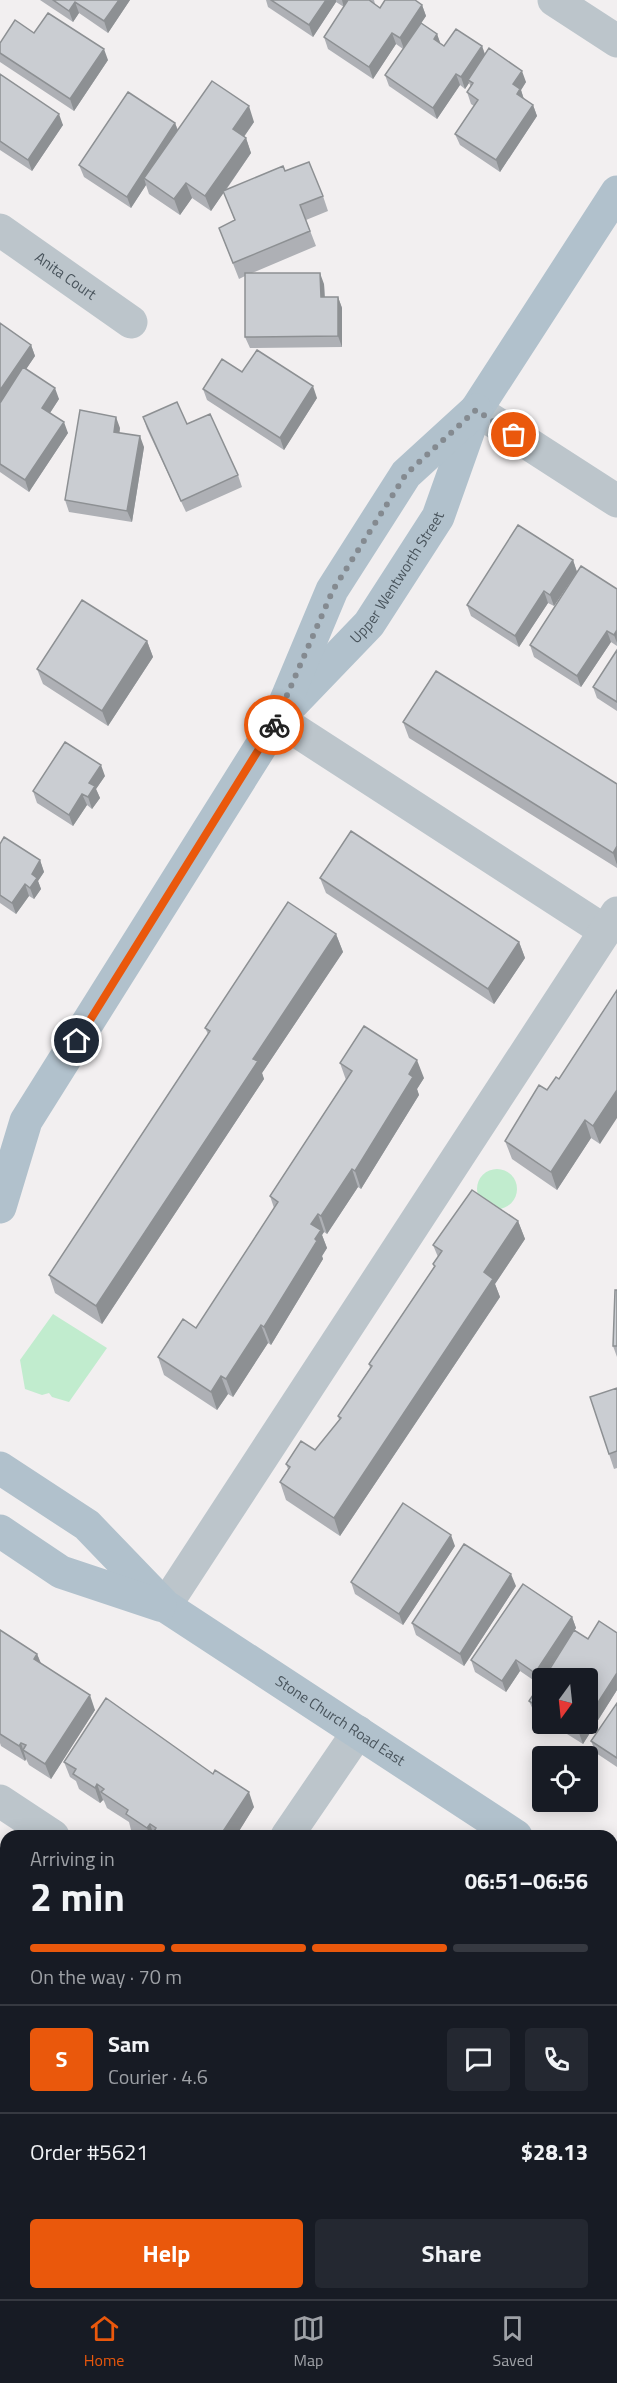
<!DOCTYPE html>
<meta charset="utf-8">
<style>
body{margin:0;font-family:"Titillium Web",sans-serif;background:#242831;color:#f1f3f6;height:100vh;display:flex;flex-direction:column;font-size:22px;white-space:nowrap}
*{box-sizing:border-box;margin:0}
p{font-size:20px;color:#9ea1a6}
.icon{flex:none;width:33px;height:33px;fill:none;stroke:currentColor;stroke-width:2;stroke-linecap:round;stroke-linejoin:round}
.map{position:relative;flex:1;overflow:hidden}
.details{position:absolute;left:0px;top:1830px;width:618px;height:470px;display:flex;flex-direction:column;background:#171b24;border-radius:18px 18px 0 0;box-shadow:0 3px 15px #0003}
.details>*{flex:none}
.needle{width:39px;rotate:195deg}
.buttons{position:absolute;left:532px;top:1668px;display:grid;gap:12px}
.buttons a{display:grid;place-items:center;width:66px;height:66px;border-radius:6px;background:#171b24;box-shadow:0 3px 15px #0003;font-size:30px}
.pin{position:absolute;display:grid;place-items:center;width:51px;height:51px;color:#fff;margin:-26px;border:3px solid #fff;border-radius:50%;box-shadow:0 2px 6px #0007}
.courier{position:absolute;display:grid;place-items:center;width:60px;height:60px;margin:-30px;border:4px solid #ea580c;border-radius:50%;background:#fff;color:#222;box-shadow:0 2px 8px #0007}
.head em{font-style:normal;font-weight:700}
.head div{display:flex;flex-direction:column-reverse}
.head{display:flex;align-items:center;justify-content:space-between;height:102px;padding:0 30px}
h1{font-size:39px;font-weight:700;line-height:45px}
.bar{display:grid;grid-template-columns:repeat(4,1fr);gap:9px 6px;align-content:center;height:72px;padding:0 30px}
.bar i{height:8px;border-radius:4px;background:#363941}
.bar .on{background:#ea580c}
.bar p{grid-column:span 4}
.line{display:flex;align-items:center;gap:15px;padding:0 30px;border-top:2px solid #363941}
.line div{flex:1}
.round{display:grid;place-items:center;flex:none;width:63px;height:63px;border-radius:6px;background:#242831}
.button{display:flex;gap:12px;margin-top:auto;padding:12px 30px}
.button a{flex:1;height:69px;border-radius:6px;background:#ea580c;color:#fff;font-size:24px;font-weight:700;line-height:69px;text-align:center}
.button a+a{background:#242831;color:#f1f3f6}
.tab-bar{display:flex;justify-content:space-around;align-items:center;height:84px;border-top:2px solid #363941;background:#171b24;font-size:16px;color:#9ea1a6}
.tab-bar a{display:grid;justify-items:center;gap:3px}
.tab-bar .on{color:#ea580c}
.map>svg:first-child{display:block}
.green{fill:#c1ecce}
.lines{fill:none;stroke-linecap:round;stroke-linejoin:round}
.minor{stroke:#bcc5cb;stroke-width:33}
.major{stroke:#b1c1cc;stroke-width:33}
.wall{fill:#aeb0b5}
.shaded-wall{fill:#8d9093}
.building{fill:#cacdd2;stroke:#8d9093;stroke-width:1.5}
.done{stroke:#848a90;stroke-width:6;stroke-dasharray:0 10.8}
.route{stroke:#ea580c;stroke-width:8}
.labels{text-anchor:middle;stroke-width:4.5;stroke-linejoin:round;paint-order:stroke}
.street-label{font-size:15px;fill:#49545c;stroke:#fff}
</style>
<div class="map">
<svg width="617" height="2299" viewBox="0 0 617 2299">
<rect width="100%" height="100%" fill="#f2eff0"/>
<path class="green" d="M477 1189a20 20 0 1 1 40 0a20 20 0 1 1-40 0Z
M53,1314l54,34 -38,54 -17,-5 -3,-4 -7,2 -17,-6 -5,-29z"/>
<g class="lines">
<g class="minor">
<path d="M554,0l63,41"/>
<path id="s1" d="M0,230l131,92"/>
<path d="M476,410l141,91"/>
<path d="M278,719l327,212"/>
<path d="M165,1606l452,-693"/>
<path d="M0,1801l53,35"/>
<path d="M287,1836l71,-104"/>
<path d="M612,2032l5,-8"/>
<path d="M0,2275l6,-9"/>
<path d="M438,2299l3,-5"/>
</g>
<g class="major">
<path id="s2" d="M293,703l76,-79 69,-107 38,-107 141,-218"/>
<path d="M0,1207l26,-86 252,-402 54,-129 74,-116 70,-64"/>
<path id="s3" d="M0,1468l87,57 78,81 351,230"/>
<path d="M0,1531l61,41 99,33"/>
<path d="M612,1899l5,3"/>
</g>
</g>
<path class="wall" d="M40,0h90l-22,33 -29,-20 -6,9z
M266,0h108l1,4 5,4 42,-3 4,11 -5,7 16,11 3,9 4,3h38l3,8 41,28 -5,8 3,9 9,6 4,11 -37,56 -40,-27 -5,-11 19,-28 -3,-2 -4,-12 4,-5 -2,-4 -4,6 -5,-4 -23,34 -48,-33 -4,-11 18,-26 -7,-5 -23,35 -45,-30 -4,-12 20,-30 -8,-5 -23,35 -45,-30z
M0,43l108,17 -34,51 -74,-49z
M0,74l63,51 -31,46 -32,-21z
M254,122l-10,15 2,1 5,15 -25,37 59,-19 38,25 5,15 -22,9 10,26 -64,27 72,11 1,13h13l4,11v39l-92,1 -5,-11v-61l-6,3 -20,-51 16,-7 -11,-29 -13,19 -19,-13 -12,17 -31,-21 -3,-9 -15,23 -47,-31 -5,-12 96,-42 3,7z
M0,323l31,22 4,11 -9,13 33,30 -9,14 18,20 -39,59 -29,-20z
M203,389l114,9 -33,52 -77,-50z
M143,417l44,7 51,51 4,12 -56,25 -39,-83z
M120,428l-1,5 25,14 -12,75 -63,-10 -4,-12z
M573,560l4,12 -23,34 -6,-3 -29,44 -48,-31 -4,-11z
M617,589v57l-6,-4 -30,45 -47,-30 -4,-12z
M147,641l6,16 -45,69 -65,-42 -6,-15z
M617,650v61l-20,-13 -4,-11z
M403,722l214,62v84l-208,-130z
M105,776l-9,13 4,9 -8,11 -5,-4 -14,21 -36,-23 -4,-12z
M0,844l40,16 4,12 -6,9 3,8 -7,10 -5,-3 -13,18 -16,-11z
M320,878l199,64 6,16 -31,46 -168,-111z
M336,934l7,18 -81,121 2,6 -162,245 -47,-31 -6,-18 159,-241 -3,-6z
M617,990l-17,154 -9,-6 -34,52 -45,-31 -7,-18 42,-51 12,-11z
M340,1063l84,15 -7,11 2,6 -58,94 -3,-2 -31,47 -3,-2 -2,3 5,13 -5,8 1,3 -52,86 -3,-2 -35,54 -5,-3 -11,16 -53,-35 -6,-18 38,-29 78,-120 -4,-12 76,-116z
M518,1221l7,18 -30,45 5,13 -160,239 -54,-36 -6,-18 8,-13 -2,-5 29,-14 24,-30 -1,-4 32,-48 -1,-4 65,-97 -1,-3 5,-7 -5,-12z
M617,1290v67l-4,-11z
M617,1388v80l-3,1 -5,-15z
M455,1546l-52,79 -48,-31 -4,-12z
M523,1584l49,33 4,11 -2,2 14,9 11,-18 18,12v57l-34,54 -32,-20h37v-46h-44l24,-38 -29,44 -19,-13 -14,21 -31,-20 -4,-12z
M516,1586l-52,80 -48,-31 -4,-12z
M0,1630l37,24 4,9 54,47 -44,69 -22,-14 -3,-6 -1,2 -24,-15 -1,-3z
M543,1680v38l-9,-6 -5,-11z
M617,1703v64l-21,-14 -5,-12z
M64,1762l190,45 -18,29h-95l-10,-6 -2,-8 -22,-14 -3,-7 -1,-1 -3,3 -21,-14 -3,-8 -6,-4z
M617,2164v73l-5,-3v-67z
M102,2294h42l-3,5h-31z
M223,2294h111l2,3 -2,2h-123l13,-1z
M582,2294h30l5,5h-27z"/>
<path class="shaded-wall" d="M119,0h11l-22,33 -4,-12z
M326,0h10v2l-23,35 -4,-12z
M342,0h7l-5,8z
M75,2l4,11 -6,9 -4,-11z
M422,5l4,11 -22,33 -4,-11z
M392,33l4,11 -23,35 -4,-12z
M437,34l4,11 -7,-6z
M482,46l4,12 -18,22 1,3 -4,6 -4,-12z
M104,49l4,11 -34,51 -4,-12z
M522,71l4,11 -5,8 3,10 -3,5 -8,-21z
M456,74l4,11 -23,34 -4,-11z
M533,105l4,11 -37,56 -4,-12z
M249,106l5,16 -16,23 -5,-16z
M59,114l4,11 -31,46 -4,-11z
M175,123l4,11 -35,44 2,7 -15,23 -4,-11z
M246,138l5,15 -40,58 -6,-15z
M186,183l6,15 -12,17 -6,-16z
M320,273l4,11 1,24 -4,-11z
M338,297l4,11v39l-4,-11z
M31,345l4,11 -35,52v-18z
M313,386l4,12 -33,52 -4,-12z
M55,388l4,11 -13,20 -4,-11z
M116,417l4,11 -2,15 -4,-11z
M64,422l4,11 -39,59 -4,-12z
M140,436l4,11 -12,75 -5,-11z
M573,560l4,12 -23,34 -4,-11z
M544,591l4,12 -29,44 -4,-11z
M617,630v13l-3,-8z
M607,631l4,11 -30,45 -4,-11z
M147,641l6,16 -45,69 -6,-15z
M101,765l4,11 -9,13 4,9 -8,11 -4,-12 1,-14z
M82,794l5,11 -14,21 -4,-11z
M617,846v19l-4,-12z
M40,860l4,12 -6,9 3,8 -7,10 -4,-11 2,-14z
M25,884l4,12 -13,18 -4,-11z
M336,934l7,18 -81,121 2,6 -162,245 -6,-18 157,-247z
M519,942l6,16 -31,46 -6,-15z
M417,1060l7,18 -7,11 2,6 -58,94 -6,-18 54,-97z
M617,1090v28l-17,26 -7,-18z
M585,1120l6,18 -34,52 -6,-18z
M352,1169l6,18 -31,47 -6,-18z
M318,1214l6,18 -2,3 5,13 -5,8 1,3 -52,86 -7,-18 47,-103z
M518,1221l7,18 -30,45 5,13 -160,239 -6,-18 150,-246z
M261,1325l7,18 -35,54 -7,-18z
M221,1376l7,18 -11,16 -6,-18z
M451,1535l4,11 -52,79 -4,-11z
M511,1574l5,12 -52,80 -4,-12z
M572,1617l4,11 -37,56 -4,-11z
M37,1654l6,15 -9,-10z
M516,1660l4,11 -14,21 -4,-11z
M617,1673v17l-34,54 -4,-11 6,-9h3v-6z
M90,1695l5,15 -44,69 -6,-15z
M21,1743l5,16 -1,2 -6,-15z
M97,1784l6,16 -3,3 -5,-15z
M249,1792l5,15 -18,29h-16z
M150,1824l4,12h-4l-3,-8z
M6,2123v28l-6,9v-28z
M129,2294h15l-3,5h-14l-1,-1z
M326,2294h8l2,3 -2,2h-11z"/>
<path class="building" d="M53,0h66l-15,21 -29,-19 -6,9z
M271,0h55l-17,25z
M348,0h21l11,8 5,-8h30l7,5 -22,33 -8,-5 -23,34 -45,-30z
M48,13l56,36 -34,50 -70,-46v-10l15,-23 19,13z
M421,23l16,11 -3,5 10,7 12,-17 26,17 -21,31 -5,-3 -23,34 -48,-33z
M489,48l33,23 -9,13 7,5 -3,5 16,11 -37,55 -41,-26 23,-34 -11,-8 6,-9 -5,-3z
M0,74l59,40 -31,46 -28,-19z
M212,81l37,25 -16,23 13,9 -41,58 -19,-13 -12,16 -30,-21z
M128,92l47,31 -48,74 -48,-32z
M309,162l14,34 -23,9 10,26 -77,32 -14,-35 16,-8 -12,-29 60,-25 2,5z
M245,273h75l1,24h17v39l-93,1z
M0,323l31,22 -31,45z
M257,350l56,36 -33,52 -77,-49 19,-30 20,13z
M23,367l32,21 -13,20 22,14 -39,58 -25,-16v-61z
M177,402l10,22 23,-10 28,61 -57,26 -38,-84z
M80,410l36,7 -2,15 26,4 -13,75 -62,-11z
M518,525l55,35 -23,35 -6,-4 -29,45 -48,-31z
M581,566l36,23v41l-3,5 -7,-4 -30,45 -47,-31z
M82,600l65,41 -45,70 -65,-42z
M617,650v52l-24,-15z
M436,671l181,113v62l-4,7 -210,-131z
M65,742l36,23 -12,18 6,3 -7,11 -6,-3 -13,21 -36,-24z
M351,831l168,111 -31,47 -168,-111z
M4,837l36,23 -8,14 5,4 -7,10 -5,-4 -13,19 -12,-8v-51z
M288,902l48,32 -83,125 5,2 -162,245 -47,-31 161,-244 -5,-3z
M617,990v100l-24,36 -8,-6 -34,52 -46,-31 34,-56 8,5 9,-13 3,2z
M364,1026l53,34 -8,14 4,3 -58,94 -3,-2 -31,47 -3,-2 -7,10 10,6 -6,9 2,2 -53,86 -3,-2 -35,54 -5,-3 -10,16 -53,-35 25,-38 13,9 82,-126 -8,-6 82,-125 -12,-8z
M472,1190l46,31 -34,51 9,7 -159,239 -54,-36 10,-15 -4,-3 15,-23 14,9 26,-32 -3,-2 34,-50 -3,-2 66,-98 -2,-2 9,-13 -9,-6z
M615,1290h2v56h-4z
M617,1388v63l-8,3 -19,-57z
M403,1503l48,32 -52,79 -48,-32z
M464,1544l47,30 -51,80 -48,-31z
M523,1584l49,33 -37,56 -19,-13 -14,21 -31,-21z
M599,1621l18,12v40l-29,45v-40h-44l30,-48 14,9z
M0,1630l37,24 -3,5 56,36 -45,69 -22,-14 3,-5 -5,-2 -2,3 -19,-12z
M543,1680v30l-14,-9z
M106,1698l107,76 2,-4 34,22 -29,44h-62l-5,-3 3,-5 -6,-4 -3,4 -21,-14 2,-4 -27,-18 3,-3 -7,-5 -2,4 -22,-14 3,-5 -12,-7z
M617,1703v55l-26,-17z
M564,1724h21l-6,9z
M6,1983v140l-6,9v-140z
M615,2162l2,2v64l-5,-3v-58z
M612,2236l5,4v59h-13l-9,-5h17z
M34,2294h60l8,5h-69l-2,-1z
M120,2294h9l-3,4z
M215,2294h3l8,5h-15z
M229,2294h97l-3,5h-85z
M531,2294h42l9,5h-54z"/>
<g class="lines">
<path class="done" d="M274,725l59,-135 73,-116 70,-64 38,25"/>
<path class="route" d="M77,1041l197,-316"/>
</g>
<g class="labels">
<g class="street-label">
<text dy="5" stroke="none"><textPath href="#s1" startOffset="80">Anita Court</textPath></text>
<text dy="5" stroke="none"><textPath href="#s2" startOffset="164">Upper Wentworth Street</textPath></text>
<text dy="5" stroke="none"><textPath href="#s3" startOffset="426">Stone Church Road East</textPath></text>
</g>
</g>
</svg>
<div class="buttons">
<a><svg class="needle" viewBox="-14 -14 28 28"><path d="M0-13l5 13h-10z" fill="#e53935"/><path d="M0 13l5-13h-10z" fill="#9ea1a6"/></svg></a>
<a><svg class="icon" aria-label="locate" viewBox="0 0 24 24"><circle cx="12" cy="12" r="6"/><path d="M12 2v4M12 18v4M2 12h4M18 12h4"/></svg></a>
</div>
<div class="pin" style="left:514px;top:435px;background:#ea580c"><svg class="icon" aria-label="bag" viewBox="0 0 24 24"><path d="M5 8h14l-1 12H6zM9 8a3 3 0 0 1 6 0"/></svg></div>
<div class="pin" style="left:77px;top:1041px;background:#1f2937"><svg class="icon" aria-label="home" viewBox="0 0 24 24"><path d="M3 11l9-7 9 7M6 9v11h12V9"/></svg></div>
<div class="courier" style="left:274px;top:725px"><svg class="icon" aria-label="bike" viewBox="0 0 24 24"><circle cx="6" cy="16" r="4"/><circle cx="18" cy="16" r="4"/><path d="M6 16l4-8h5l3 8M10 8l3 8H6M13 5h3"/></svg></div>
<section class="details">
<div class="head"><div><h1>2 min</h1><p>Arriving in</p></div><em>06:51–06:56</em></div>
<div class="bar"><i class="on"></i><i class="on"></i><i class="on"></i><i></i><p>On the way · 70 m</p></div>
<div class="line" style="height:108px"><b class="round" style="background:#ea580c;color:#fff">S</b><div><b>Sam</b><p>Courier · 4.6</p></div><a class="round"><svg class="icon" aria-label="chat" viewBox="0 0 24 24"><path d="M4 5h16v11H9l-5 4z"/></svg></a><a class="round"><svg class="icon" aria-label="phone" viewBox="0 0 24 24"><path d="M5 4h4l2 5-3 2q2 4 5 5l2-3 5 2v4C11 20 4 13 5 4z"/></svg></a></div>
<div class="line" style="height:78px"><div>Order #5621</div><b>$28.13</b></div>
<div class="button"><a>Help</a><a>Share</a></div>
</section>
</div>
<nav class="tab-bar">
<a class="on"><svg class="icon" aria-label="home" viewBox="0 0 24 24"><path d="M3 11l9-7 9 7M6 9v11h12V9"/></svg>Home</a>
<a><svg class="icon" aria-label="map" viewBox="0 0 24 24"><path d="M3 6l6-2 6 2 6-2v14l-6 2-6-2-6 2zM9 4v14M15 6v14"/></svg>Map</a>
<a><svg class="icon" aria-label="saved" viewBox="0 0 24 24"><path d="M7 4h10v16l-5-4-5 4z"/></svg>Saved</a>
</nav>
